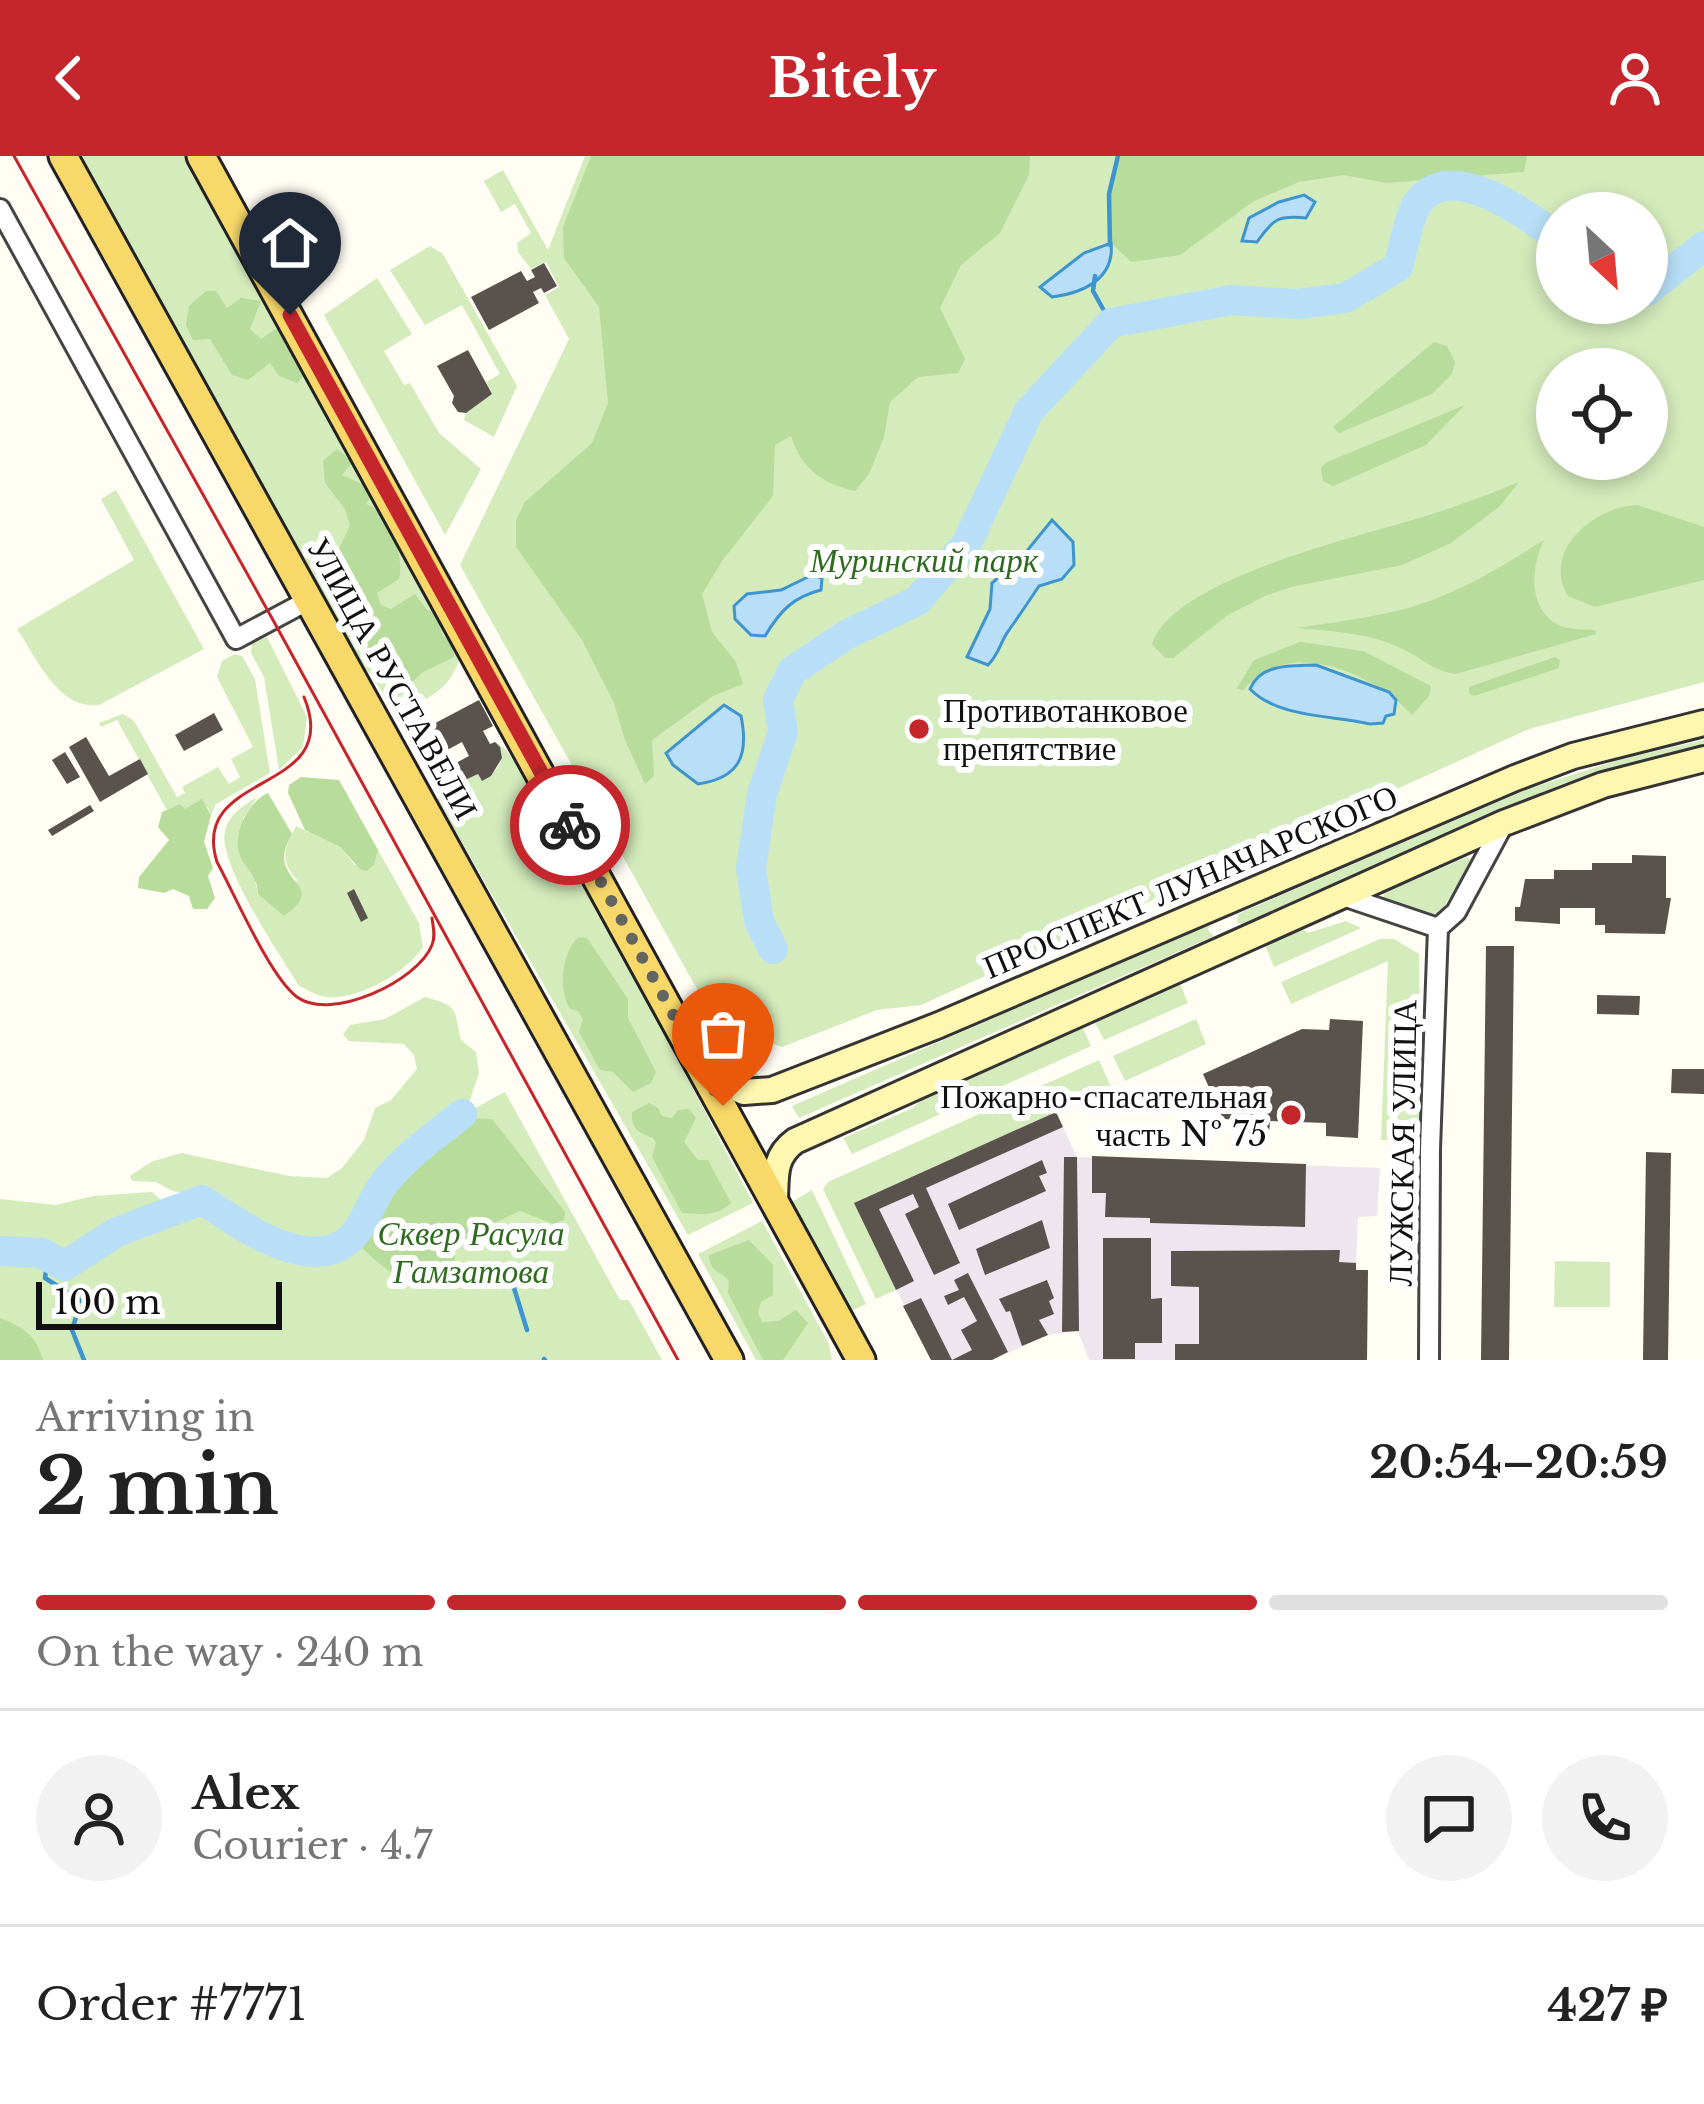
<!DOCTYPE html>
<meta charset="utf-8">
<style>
body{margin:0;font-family:"Libre Baskerville",serif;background:#f2f2f2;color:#222;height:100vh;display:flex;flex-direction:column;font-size:45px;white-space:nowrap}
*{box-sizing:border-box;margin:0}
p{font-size:39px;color:#767676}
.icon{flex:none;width:66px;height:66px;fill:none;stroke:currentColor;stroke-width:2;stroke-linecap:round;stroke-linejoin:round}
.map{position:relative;height:1204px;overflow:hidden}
.sheet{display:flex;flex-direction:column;background:#fff;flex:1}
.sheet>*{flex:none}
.needle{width:78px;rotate:154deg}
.buttons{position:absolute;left:1536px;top:36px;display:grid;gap:24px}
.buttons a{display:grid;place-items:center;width:132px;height:132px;border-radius:50%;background:#fff;box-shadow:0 6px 18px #0003;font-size:60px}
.scale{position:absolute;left:36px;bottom:30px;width:246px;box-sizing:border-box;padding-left:12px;border:6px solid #111;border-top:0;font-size:33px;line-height:42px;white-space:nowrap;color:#111;-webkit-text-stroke:9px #fff;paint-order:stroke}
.pin{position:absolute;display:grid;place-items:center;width:102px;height:102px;color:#fff;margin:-123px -51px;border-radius:50% 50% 50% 0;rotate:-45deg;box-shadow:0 0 12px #0007}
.pin .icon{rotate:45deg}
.courier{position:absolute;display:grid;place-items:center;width:120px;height:120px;margin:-60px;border:9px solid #c4262c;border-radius:50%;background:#fff;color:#222;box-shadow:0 3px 15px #0007}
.headline em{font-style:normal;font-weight:800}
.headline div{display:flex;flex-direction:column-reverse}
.headline{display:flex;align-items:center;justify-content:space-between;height:204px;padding:0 36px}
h1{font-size:78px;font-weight:800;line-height:90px}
.bar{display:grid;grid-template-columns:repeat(4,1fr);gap:18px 12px;align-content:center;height:144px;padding:0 36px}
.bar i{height:15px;border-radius:9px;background:#e0e0e0}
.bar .on{background:#c4262c}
.bar p{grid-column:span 4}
.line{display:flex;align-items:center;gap:30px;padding:0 36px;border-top:3px solid #e0e0e0}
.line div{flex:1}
.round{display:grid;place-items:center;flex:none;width:126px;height:126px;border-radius:63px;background:#f2f2f2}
header{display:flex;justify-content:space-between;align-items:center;height:156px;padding:0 36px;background:#c4262c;color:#fff;font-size:54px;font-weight:800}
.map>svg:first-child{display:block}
.industrial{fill:#eee6ef}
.green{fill:#d4ebbc;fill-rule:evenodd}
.forest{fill:#b8dc9b}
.water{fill:#b8dff7;stroke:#3e94cf;stroke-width:3}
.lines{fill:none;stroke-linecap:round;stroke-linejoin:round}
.stream{stroke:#3e94cf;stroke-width:4.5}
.river{stroke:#b8dff7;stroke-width:30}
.building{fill:#5a524d}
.minor-casing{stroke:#444;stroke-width:24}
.secondary-casing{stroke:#333;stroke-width:30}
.primary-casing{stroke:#222;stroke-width:33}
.minor{stroke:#fff;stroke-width:18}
.secondary{stroke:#fff7af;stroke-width:24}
.primary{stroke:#f9d86a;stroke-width:27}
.tram{stroke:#c4262c;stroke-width:3}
.done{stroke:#646460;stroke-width:12;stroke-dasharray:0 21.6}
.route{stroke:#c4262c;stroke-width:15}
.poi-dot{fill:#c4262c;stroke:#fff;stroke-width:4.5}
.labels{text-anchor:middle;stroke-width:12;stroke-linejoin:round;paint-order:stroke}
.park-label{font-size:33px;font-style:italic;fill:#2e6b1f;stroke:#fff}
.street-label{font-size:33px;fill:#111;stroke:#fff}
.poi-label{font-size:33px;fill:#111;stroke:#fff;text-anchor:start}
</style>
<header><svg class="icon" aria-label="back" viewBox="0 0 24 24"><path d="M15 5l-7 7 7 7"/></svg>Bitely<svg class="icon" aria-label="person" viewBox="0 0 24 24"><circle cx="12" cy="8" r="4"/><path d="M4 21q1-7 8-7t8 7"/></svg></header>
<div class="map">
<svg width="1704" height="1204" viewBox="0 0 1704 1204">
<rect width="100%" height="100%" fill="#fffdf4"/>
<path class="industrial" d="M1056,956l21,45 303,11 -3,48 -19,1 -2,52 12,1 -1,90h-278l-11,-29 -30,4 -56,25h-61l-77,-157z"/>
<path class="green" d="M78,0h108l274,499c-4,20 -16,34 -34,44l-4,-6 -15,9 3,6c-29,0 -29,-31 -51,-43z
M585,0h1119v526l-175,47 -608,276 -44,5 -95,37 -56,-20 -19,-20 -247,-442 109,-226 -24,-44 14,-8 -13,-25 -15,7 -13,-17 -1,-9 14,-10 -16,-29 -14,8 -17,-31 19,-11 45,80zM1557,57h90v90h-90zM1557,213h90v90h-90z
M430,90l13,8 74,132 -23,51 -30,-17 2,-7 26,-19 -6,-12 14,-8 -38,-69 -37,20 -35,-55z
M377,122l35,56 -28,17 20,34 6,-2 29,50 42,36 -36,66 -121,-220z
M116,334l88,159 -105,56c-41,5 -62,-47 -82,-76l117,-69 -33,-61z
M267,481l40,80 -4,30 -24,23 -15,-93 -13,-24 1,-9z
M235,498l7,2 13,23 15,94 -54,31 -5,11 -3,-8 -24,2 -4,-5 -13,6 -50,-90 -16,7 -2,-4 24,-9 11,7 43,76 8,-4 -3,-6 36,-20 11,17 11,-7 -9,-18 22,-12 -36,-70 5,-16z
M1704,584v9l-80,17 -62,18 -315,140 -10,-1 1,-9 287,-124 97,-31z
M495,586c17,8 23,32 39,44l219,417 -65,32 -250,-434c2,-17 0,-29 16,-37l9,17 15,-7 4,7 16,-13 4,-10z
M257,641l-14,21 15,77 40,-14c-19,-20 -14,-32 -2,-55l44,21 15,18h19l4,-15 41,73 4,24c-17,26 -64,53 -96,50 -10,-1 -18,-7 -28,-11 -18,-30 -82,-123 -74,-155 4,-17 18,-25 32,-34z
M1467,701l5,3 -31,52 -13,3 -45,-14 1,-8z
M1346,765l15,7 -87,39 -10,-24 36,-16 8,6z
M1210,768l-2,6 6,6 -415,182 -7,-12z
M1380,783h14l25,15 2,187 -40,-1 7,-179 -97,43 -10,-22z
M1179,825l9,22 -84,37 -11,-21z
M425,841c37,10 28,13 36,43l15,12 3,21 -9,27 -90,80 -30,54 -19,11 -19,3 -57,-22 -52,-30 -31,-5 -16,-9 -24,-1 -2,-5 21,-14 30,-9 108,23 38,2 15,-10 22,-28 11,-32 16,-8 26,-31 -3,-14 -10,-11 -55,-3 -6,-6 7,-10 35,-6z
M1196,863l10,25 -81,37 -12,-25z
M1080,866l11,24 -239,108 -9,-16 70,-30 25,-23z
M698,873c9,7 18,17 27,22 17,10 27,6 34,27 -32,8 -48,-25 -61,-49z
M1099,904l12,27 -256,116 41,87 -20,9 -53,-110 5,-7z
M505,936l115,208h9l33,60h-662v-109l42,2 22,13 53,-34 85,-32c38,24 110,78 150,37 15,-15 20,-39 34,-56 31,-39 75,-66 119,-89z
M812,1034l54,114 -14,7 -60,-109z
M152,1036l11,10 -74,33 -27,22 -17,-14 -45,-1v-43l56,6 37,-9z
M762,1065l67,123 3,16h-76l-58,-106z
M1555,1105l55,1v45h-56z"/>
<path class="forest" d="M591,0h439l-1,19 -29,58 -39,32 -21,43 25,51 -7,14 -40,4 -28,25 -6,35 -15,37 -14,17c-34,-8 -53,-22 -64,-55l-16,9 -2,51 -51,65 -20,33 10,38 24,30 7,22 -30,12 -61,44 2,36 -9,8 -20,-44 -11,-37 -32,-63 -66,-93v-27l9,-18 67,-59 16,-40 -9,-96 -35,-49 -1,-31z
M1121,0h406l-3,16 -138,11 -42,-8 -45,7 -45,19 -74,54 -49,7 -20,-19c-3,-31 -3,-59 10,-87z
M206,135h10l11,17 14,-10 20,3 -11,28 11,10 16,-11 27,48 -7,7 -18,-7 -9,-13 -22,17 -16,-5 -22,-36 -17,1 -7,-15 3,-19z
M1434,186l13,4 8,16 -3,12 -20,20 -93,39 -6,-6z
M1465,249l-39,40 -93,41 -10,-5 -2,-13 4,-5z
M337,293l16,13 -11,13 27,12 2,9 -5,8c22,7 39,51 33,75l-22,14 4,12 10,4 24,-15 13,17 7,1 8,24 10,9 1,12 -31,15 -25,23 -13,-24 -19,-15 -5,-11 3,-29 -5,-22 -19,-12 -7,-20 17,-37 -5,-16 -20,-26 -2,-22z
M1519,326l-20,25 -48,36 -49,22 -111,22 -26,9 -37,19 -55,43h-8l-13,-14c20,-65 209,-108 271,-127 32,-10 64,-22 96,-35z
M1637,349l67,22v53l-109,27 -27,-11c-27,-45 26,-89 69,-91z
M1544,384c-14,27 -17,75 20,87 9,3 21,2 31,3l1,4 -140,40c-23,-3 -34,-16 -53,-25 -31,-16 -73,-18 -107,-21 46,-7 95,-12 139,-29 39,-15 74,-37 109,-59z
M1300,486l63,9 68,35 -2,10 -17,19c-39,-43 -127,-80 -169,-24l-6,-3 17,-28z
M1555,501l5,3 -1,8 -85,28 -5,-3v-6z
M301,621l38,3 39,70 -4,15 -7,6 -6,-1 -21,-23 -35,-17 -17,-37 1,-8z
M268,637l24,41c-5,9 -10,20 -7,30 8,24 34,26 -1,52l-26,-22c-1,-16 -8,-22 -16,-34 -13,-22 6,-59 26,-67z
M202,643l9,16 -7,27 9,26 -5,8 7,22 -8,11h-14l-4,-13 -16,-7 -9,4 -26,-5 1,-11 30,-37 -11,-13 4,-15 18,-8 5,5z
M578,781l9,1 41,61v19l28,54 -5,11 -18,9 -20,-20 -13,-2 -21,-38 4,-13 -5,-8 -8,-2c-12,-20 -9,-54 8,-72z
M649,947l9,5 4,8 10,2 6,-8 11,-1 7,9 -12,24 14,18h10l23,43c-14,14 -30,11 -49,10l-30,-56 4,-14 -3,-5c-14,-5 -22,-9 -21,-26z
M469,962l23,1 73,93 -1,8 -10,4 -34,-13 -45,21 -20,17v17c-39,35 -69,5 -99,-24l30,-54z
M749,1084l24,25v30l-12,7 -3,11 4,9 16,-1 18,-11 12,13 -25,37h-20l-35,-67 1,-12c-9,-11 -20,-9 -20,-26z
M0,1162c22,8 37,18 43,42h-43z"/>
<path class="water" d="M1304,39l11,7 -9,16c-28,-3 -33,1 -49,24l-15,-1 7,-23 30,-16z
M1111,87c4,36 -28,50 -59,54l-12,-10 44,-34z
M1052,364l21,22 1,23 -12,14 -23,7c-10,15 -20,30 -30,44 -9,12 -9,23 -21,35l-21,-8 23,-48 2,-26 30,-26z
M812,419l10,3 -1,12c-28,7 -41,21 -56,46l-14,-1 -16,-16 -1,-13 13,-12 34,-4z
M1316,509l73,27 7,8 -2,14 -8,2 -3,7 -13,1c-38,-9 -92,-6 -120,-35 11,-26 41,-23 66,-24z
M724,549l17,11c8,39 -1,62 -43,68l-25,-19 -7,-12z"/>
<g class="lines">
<path class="stream" d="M1110,89l-1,-51 9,-38
M1095,120l-2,15 18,32
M48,1101l-3,21 36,23
M496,1113l18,19 13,42
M76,1161l-4,13 12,30
M544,1203l1,1"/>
<path class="river" d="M1647,135l57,-45
M773,793l-14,-28 -8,-53 11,-74 21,-62 -5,-32 14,-29 54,-36 71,-34 50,-58 62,-132 82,-88 120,-23 67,4 47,-6 53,-31c5,-17 11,-51 19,-63 33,-48 109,11 140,33
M0,1095l42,2 22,13 53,-34 85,-32c38,24 109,78 150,37 15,-15 20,-39 33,-55 22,-27 51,-47 77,-68"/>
</g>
<path class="building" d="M544,107l13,23 -13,7 -3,-5 -8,4 6,11 -50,27 -18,-33 50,-26 6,10 8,-4 -4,-7z
M468,194l24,44 -26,19 -8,-1 -6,-9 2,-7 -17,-30z
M479,544l14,26 -10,5 7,13 5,-2 5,5 2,11 -11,18 -9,5 -4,-7 -15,7 -9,-17 15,-8 -7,-14 -26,14 -14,-26z
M214,557l9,17 -39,21 -9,-16z
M86,581l23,39 31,-17 8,15 -48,28 -31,-55z
M65,596l15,25 -13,7 -15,-24z
M90,649l4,6 -42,25 -4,-6z
M1632,699l34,1v42h5l-6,36 -60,-1v-8h-10v-17h-35v16l-45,-3v-14h5l5,-28h29v-9h38v-7h40z
M354,733l14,29 -7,4 -14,-29z
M1486,790h28l-5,414h-28z
M1597,839l43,1 -1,19 -42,-1z
M1330,863l33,2 -5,117 -32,-2v-13l-56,-2 -1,14 -21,-1 1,-14 -26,-1 -20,-45 99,-45 27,1z
M1672,913h32v25l-33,-1z
M1056,956l7,15 -137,61 34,75 -26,12 -29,-61 14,-7 -6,-13 -34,15 35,72 -18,9 -42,-87z
M1646,996l25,1 -3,207h-25z
M1092,1000l214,8 -1,63 -155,-4v-5l-45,-1 1,-24h-14z
M1064,1001h13l2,174 -17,1z
M1042,1004l5,13 -8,3 7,15 -87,39 -11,-26z
M1042,1064l8,28 -65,27 -9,-26z
M1103,1082h48v61l11,-1v45h-27v16h-32z
M1340,1094l-1,12 17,1v7h12l-1,90h-192v-16h24v-57l-28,-1v-35z
M968,1117l40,79 -16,8h-61l-28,-54 18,-8 31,62 20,-10 -11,-20 16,-9 -13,-24 -16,8 -4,-9 15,-6 -5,-10z
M1047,1124l7,18 -5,3 5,13 -15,6 9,15 -26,11 -12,-35 -4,1 -7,-13z"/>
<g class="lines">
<defs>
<path id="minor" d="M0,53l236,430 73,-39
M1340,739l98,33
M1429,1204l1,-211 8,-221 18,-16 48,-89"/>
<path id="secondary" d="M706,919l38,17 28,-2 167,-65 576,-247 58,-22 131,-33
M775,1046c1,-25 -2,-45 20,-61l709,-318 99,-38 101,-26"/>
<path id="primary" d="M63,0l666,1204
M201,0l660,1204"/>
</defs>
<use href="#minor" class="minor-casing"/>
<use href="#secondary" class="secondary-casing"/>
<use href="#primary" class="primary-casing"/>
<use href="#minor" class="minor"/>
<use href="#secondary" class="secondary"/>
<use href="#primary" class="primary"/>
<path class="tram" d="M14,0l259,464 405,740
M304,541c41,99 -116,72 -87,165 18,33 53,115 80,135 34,25 121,-16 135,-52 4,-9 1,-18 0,-27"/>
</g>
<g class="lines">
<path class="done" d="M570,669l153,281"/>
<path class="route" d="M290,159l280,510"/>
</g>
<g class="poi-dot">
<circle cx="919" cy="573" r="12"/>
<circle cx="1291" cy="959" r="12"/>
</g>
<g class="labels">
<g class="park-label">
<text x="924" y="416">Муринский парк</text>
<text x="471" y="1089">Сквер Расула<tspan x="471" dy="38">Гамзатова</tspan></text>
</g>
<g class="street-label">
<text transform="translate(393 522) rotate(61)" y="12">УЛИЦА РУСТАВЕЛИ</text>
<text transform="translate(1190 725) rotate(-23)" y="12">ПРОСПЕКТ ЛУНАЧАРСКОГО</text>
<text transform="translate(1402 987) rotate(-89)" y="12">ЛУЖСКАЯ УЛИЦА</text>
</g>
<g class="poi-label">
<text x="943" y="566">Противотанковое<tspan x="943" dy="38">препятствие</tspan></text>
<text x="1267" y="952" text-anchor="end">Пожарно-спасательная<tspan x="1267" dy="38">часть № 75</tspan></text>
</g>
</g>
</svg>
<div class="buttons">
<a><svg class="needle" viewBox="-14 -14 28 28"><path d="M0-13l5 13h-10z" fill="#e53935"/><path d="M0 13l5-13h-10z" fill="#767676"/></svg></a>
<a><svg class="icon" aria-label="locate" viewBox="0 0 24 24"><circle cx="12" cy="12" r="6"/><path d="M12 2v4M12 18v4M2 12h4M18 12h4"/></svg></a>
</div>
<div class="scale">100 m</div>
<div class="pin" style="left:723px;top:950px;background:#ea580c"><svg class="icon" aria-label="bag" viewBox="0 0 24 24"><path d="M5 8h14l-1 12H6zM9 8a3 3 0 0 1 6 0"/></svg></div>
<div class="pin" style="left:290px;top:159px;background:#1f2937"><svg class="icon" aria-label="home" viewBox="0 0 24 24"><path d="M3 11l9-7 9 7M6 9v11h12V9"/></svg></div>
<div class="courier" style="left:570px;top:669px"><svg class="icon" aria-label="bike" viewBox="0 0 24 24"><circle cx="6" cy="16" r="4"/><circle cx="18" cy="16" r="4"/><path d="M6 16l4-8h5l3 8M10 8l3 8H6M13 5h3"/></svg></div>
</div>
<section class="sheet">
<div class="headline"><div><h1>2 min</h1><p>Arriving in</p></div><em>20:54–20:59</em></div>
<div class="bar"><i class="on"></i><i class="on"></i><i class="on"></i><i></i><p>On the way · 240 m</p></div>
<div class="line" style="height:216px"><a class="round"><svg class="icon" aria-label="person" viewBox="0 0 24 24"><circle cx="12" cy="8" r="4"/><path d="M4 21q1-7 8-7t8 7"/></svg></a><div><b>Alex</b><p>Courier · 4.7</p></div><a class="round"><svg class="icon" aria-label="chat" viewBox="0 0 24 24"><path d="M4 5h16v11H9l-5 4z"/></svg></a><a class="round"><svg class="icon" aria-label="phone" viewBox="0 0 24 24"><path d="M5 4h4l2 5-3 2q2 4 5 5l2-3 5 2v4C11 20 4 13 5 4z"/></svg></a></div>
<div class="line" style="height:156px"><div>Order #7771</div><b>427 ₽</b></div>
</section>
